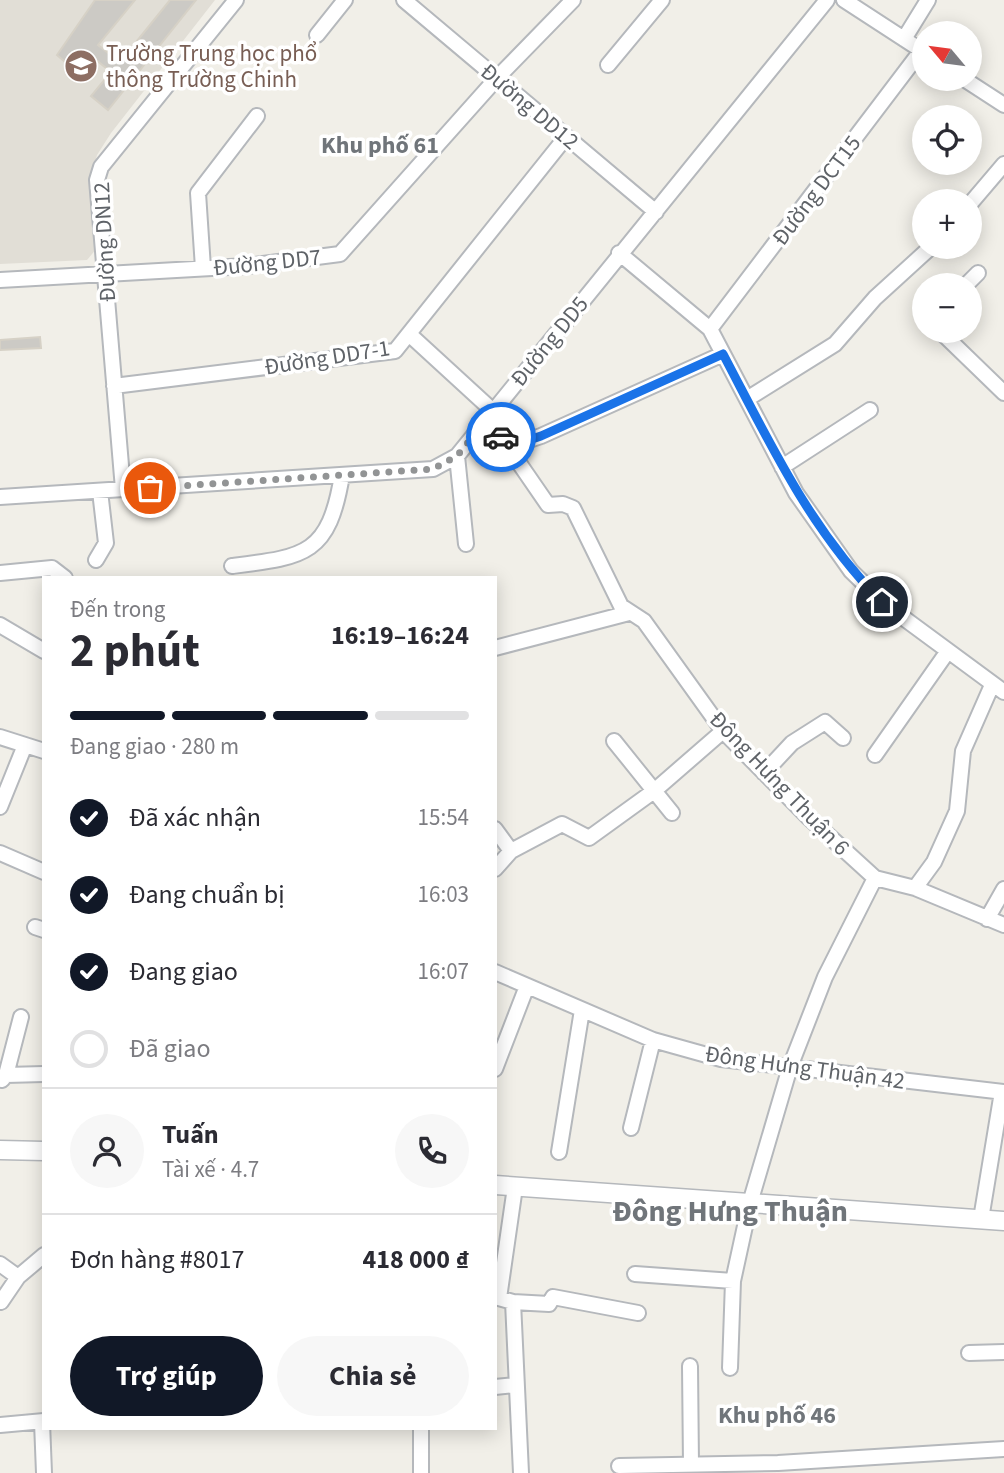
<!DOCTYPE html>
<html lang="vi">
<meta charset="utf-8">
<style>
body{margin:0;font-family:"Source Sans 3",sans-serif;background:#f7f7f7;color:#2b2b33;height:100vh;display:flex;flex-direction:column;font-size:26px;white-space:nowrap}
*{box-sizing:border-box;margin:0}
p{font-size:23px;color:#7c7c81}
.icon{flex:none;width:38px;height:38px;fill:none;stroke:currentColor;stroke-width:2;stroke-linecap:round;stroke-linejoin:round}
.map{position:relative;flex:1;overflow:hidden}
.sheet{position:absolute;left:42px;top:576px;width:455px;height:854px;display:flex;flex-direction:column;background:#fff;border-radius:0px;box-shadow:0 4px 18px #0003}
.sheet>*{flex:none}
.needle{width:46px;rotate:299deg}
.buttons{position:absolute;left:912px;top:21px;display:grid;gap:14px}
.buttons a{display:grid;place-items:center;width:70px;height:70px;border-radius:50%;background:#fff;box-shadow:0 4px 18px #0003;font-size:35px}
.pin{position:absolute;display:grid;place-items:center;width:60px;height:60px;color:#fff;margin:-30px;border:4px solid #fff;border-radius:50%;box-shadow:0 2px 7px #0007}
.courier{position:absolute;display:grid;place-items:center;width:70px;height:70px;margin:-35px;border:5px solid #1a73e8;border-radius:50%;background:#fff;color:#222;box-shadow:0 2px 9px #0007}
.summary em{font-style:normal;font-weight:700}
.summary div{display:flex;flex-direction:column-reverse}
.summary{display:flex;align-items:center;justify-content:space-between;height:119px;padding:0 28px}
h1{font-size:46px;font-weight:700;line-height:52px}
.bar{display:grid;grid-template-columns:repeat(4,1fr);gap:10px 7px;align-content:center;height:84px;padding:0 28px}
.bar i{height:9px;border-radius:5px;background:#e1e1e2}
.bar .current{background:#111827}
.bar p{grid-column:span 4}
.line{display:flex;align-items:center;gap:18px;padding:0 28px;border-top:2px solid #e1e1e2}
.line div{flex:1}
.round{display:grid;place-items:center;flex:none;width:74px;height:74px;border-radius:37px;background:#f7f7f7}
ol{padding:0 28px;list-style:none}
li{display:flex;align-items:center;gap:21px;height:77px}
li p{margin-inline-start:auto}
li .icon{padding:7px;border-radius:50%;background:#111827;color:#fff;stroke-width:4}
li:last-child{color:#7c7c81}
li i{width:38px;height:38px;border:4px solid #e1e1e2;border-radius:50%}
.action{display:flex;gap:14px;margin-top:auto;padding:14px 28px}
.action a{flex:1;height:80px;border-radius:42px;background:#111827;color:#fff;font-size:28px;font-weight:700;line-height:80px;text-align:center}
.action a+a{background:#f7f7f7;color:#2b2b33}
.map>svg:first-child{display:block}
.education{fill:#e1ded6}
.building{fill:#cccac5;stroke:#d6d1c6;stroke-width:2}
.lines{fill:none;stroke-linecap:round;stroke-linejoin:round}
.minor-casing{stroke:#b5b8bc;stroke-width:18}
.tertiary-casing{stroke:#b5b8bc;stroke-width:21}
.minor{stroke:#fff;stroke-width:14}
.tertiary{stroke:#fff;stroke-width:18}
.done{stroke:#929495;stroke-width:7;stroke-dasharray:0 12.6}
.route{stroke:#1a73e8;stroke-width:9}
.labels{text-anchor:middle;stroke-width:7;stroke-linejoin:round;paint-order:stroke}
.education-label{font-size:23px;fill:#785e54;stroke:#fff;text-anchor:start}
.street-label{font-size:23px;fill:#5f6368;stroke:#fff}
.neighbourhood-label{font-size:24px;font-weight:bold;fill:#70757a;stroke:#fff}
.district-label{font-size:30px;font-weight:bold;fill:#70757a;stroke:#fff}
</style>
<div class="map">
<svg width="1004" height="1473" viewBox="0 0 1004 1473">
<rect width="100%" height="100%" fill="#f1efe8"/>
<path class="education" d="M0,0h215l-104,133 -14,22 -4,16 4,77 -10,12 -87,4z"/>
<path class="building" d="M95,0h40l-37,45 22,17 50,-62h26l-88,110 -17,-14 20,-24 -20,-16 -13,17 -21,-18z
M40,337l1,11 -41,2v-10z"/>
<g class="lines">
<defs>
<path id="minor" d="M404,0l252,212
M844,0l80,52
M317,35l28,-35
M904,39l24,-39
M608,65l54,-65
M964,79l40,26
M970,204l34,-40
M619,253l91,76 86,164 55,78 35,34 118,87
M203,268l-5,-75 59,-77
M0,280l247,-14 93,-12 157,-176 76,-78
M966,285l12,-12
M710,329l211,-278
M940,331l64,62
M409,334l84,77
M114,386l281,-35 171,-214
M747,399l88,-55 40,-46 56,-51
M488,418l60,87 15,-1 10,4 48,98 23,15 79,110 84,85 68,62 40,10 89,37
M508,447l33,-11 182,-82
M457,456l9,88
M782,467l88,-57
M123,489l-26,-309 4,-13 135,-167
M0,497l433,-28 24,-13 370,-456
M96,560l10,-17 -6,-52
M232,566c73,-9 97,-11 110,-91
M0,573l52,-5 13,10
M0,625l44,26
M495,648l134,-35
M0,737l44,14
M614,741l58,72
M875,755l73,-104
M764,773l28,-30 33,-21 18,16
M0,807l25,-62
M495,829l16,22
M0,853l44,19
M495,869l16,-18 51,-27 27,14 65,-47 69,-60
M915,888l19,-26 23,-51 6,-60 29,-66
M987,919l17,-30
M35,927l9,3
M495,972l158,68 68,19 283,33
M495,1069l32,-83
M6,1075l15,-58
M2,1080l4,-5 38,-1
M631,1128l22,-88
M559,1152l23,-142
M981,1219l21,-127
M0,1264l18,13
M635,1274l98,7
M495,1297l18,5 36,2 4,-7 85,16
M499,1298l16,-111
M1,1302l17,-25 26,-22
M513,1302l8,171
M969,1353l35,-1
M690,1366l1,99
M730,1368l3,-87 17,-78 40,-136 35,-90 50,-99
M495,1387l20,-2
M42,1422l2,51
M0,1425l44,-4
M421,1428v45
M619,1466l159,-3 226,-14"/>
<path id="tertiary" d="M0,1150l44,1
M495,1185l509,36"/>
</defs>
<use href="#minor" class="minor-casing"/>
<use href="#tertiary" class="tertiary-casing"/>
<use href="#minor" class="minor"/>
<use href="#tertiary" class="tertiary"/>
</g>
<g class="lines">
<path class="done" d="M150,488l283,-19 24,-13 31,-38 13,19"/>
<path class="route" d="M501,437l7,10 33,-11 182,-82c48,91 86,174 159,248"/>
</g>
<defs>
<symbol id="school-disc" viewBox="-11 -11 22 22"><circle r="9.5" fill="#8d6e63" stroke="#fff"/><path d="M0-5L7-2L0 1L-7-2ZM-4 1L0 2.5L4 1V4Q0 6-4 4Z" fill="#fff"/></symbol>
</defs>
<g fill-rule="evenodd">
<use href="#school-disc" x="62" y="47" width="38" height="38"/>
</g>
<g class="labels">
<g class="education-label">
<text x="106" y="61">Trường Trung học phổ<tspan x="106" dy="26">thông Trường Chinh</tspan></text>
</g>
<g class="street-label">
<text transform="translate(530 106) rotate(40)" y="8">Đường DD12</text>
<text transform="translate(816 190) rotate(-53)" y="8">Đường DCT15</text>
<text transform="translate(104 242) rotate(-93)" y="8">Đường DN12</text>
<text transform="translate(267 262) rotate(-6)" y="8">Đường DD7</text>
<text transform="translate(549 341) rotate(-51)" y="8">Đường DD5</text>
<text transform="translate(327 357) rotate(-9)" y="8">Đường DD7-1</text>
<text transform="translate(780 783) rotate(46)" y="8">Đông Hưng Thuận 6</text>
<text transform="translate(805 1067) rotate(8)" y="8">Đông Hưng Thuận 42</text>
</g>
<g class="neighbourhood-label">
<text x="380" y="153">Khu phố 61</text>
<text x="777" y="1423">Khu phố 46</text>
</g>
<g class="district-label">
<text x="730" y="1221">Đông Hưng Thuận</text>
</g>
</g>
</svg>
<div class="buttons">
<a><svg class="needle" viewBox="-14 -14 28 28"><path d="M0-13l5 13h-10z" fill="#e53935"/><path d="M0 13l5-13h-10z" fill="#7c7c81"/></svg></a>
<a><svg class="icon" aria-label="locate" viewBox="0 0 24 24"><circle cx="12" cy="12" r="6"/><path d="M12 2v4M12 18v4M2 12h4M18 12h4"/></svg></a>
<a>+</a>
<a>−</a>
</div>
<div class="pin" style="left:150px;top:488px;background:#ea580c"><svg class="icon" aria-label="bag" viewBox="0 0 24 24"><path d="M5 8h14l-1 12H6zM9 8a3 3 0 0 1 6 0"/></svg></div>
<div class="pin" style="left:882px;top:602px;background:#1f2937"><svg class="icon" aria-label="home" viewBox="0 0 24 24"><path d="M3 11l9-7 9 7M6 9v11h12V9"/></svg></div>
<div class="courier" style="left:501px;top:437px"><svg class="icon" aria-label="car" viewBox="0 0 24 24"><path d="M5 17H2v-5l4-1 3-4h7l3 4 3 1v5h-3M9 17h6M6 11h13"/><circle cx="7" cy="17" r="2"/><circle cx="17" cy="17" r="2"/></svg></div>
<section class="sheet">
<div class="summary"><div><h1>2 phút</h1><p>Đến trong</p></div><em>16:19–16:24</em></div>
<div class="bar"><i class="current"></i><i class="current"></i><i class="current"></i><i></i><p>Đang giao · 280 m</p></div>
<ol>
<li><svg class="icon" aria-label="check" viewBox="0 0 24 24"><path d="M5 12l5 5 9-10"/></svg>Đã xác nhận<p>15:54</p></li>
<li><svg class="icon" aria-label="check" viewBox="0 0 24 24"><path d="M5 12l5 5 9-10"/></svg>Đang chuẩn bị<p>16:03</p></li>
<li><svg class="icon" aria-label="check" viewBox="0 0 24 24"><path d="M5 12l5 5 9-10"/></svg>Đang giao<p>16:07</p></li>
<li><i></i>Đã giao</li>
</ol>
<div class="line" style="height:126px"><a class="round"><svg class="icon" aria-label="person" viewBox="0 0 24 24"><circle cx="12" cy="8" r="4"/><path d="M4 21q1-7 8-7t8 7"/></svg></a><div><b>Tuấn</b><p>Tài xế · 4.7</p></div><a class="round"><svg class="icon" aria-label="phone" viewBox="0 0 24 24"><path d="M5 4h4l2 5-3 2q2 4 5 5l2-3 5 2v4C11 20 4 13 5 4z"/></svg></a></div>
<div class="line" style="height:91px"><div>Đơn hàng #8017</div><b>418 000 ₫</b></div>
<div class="action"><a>Trợ giúp</a><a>Chia sẻ</a></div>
</section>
</div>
